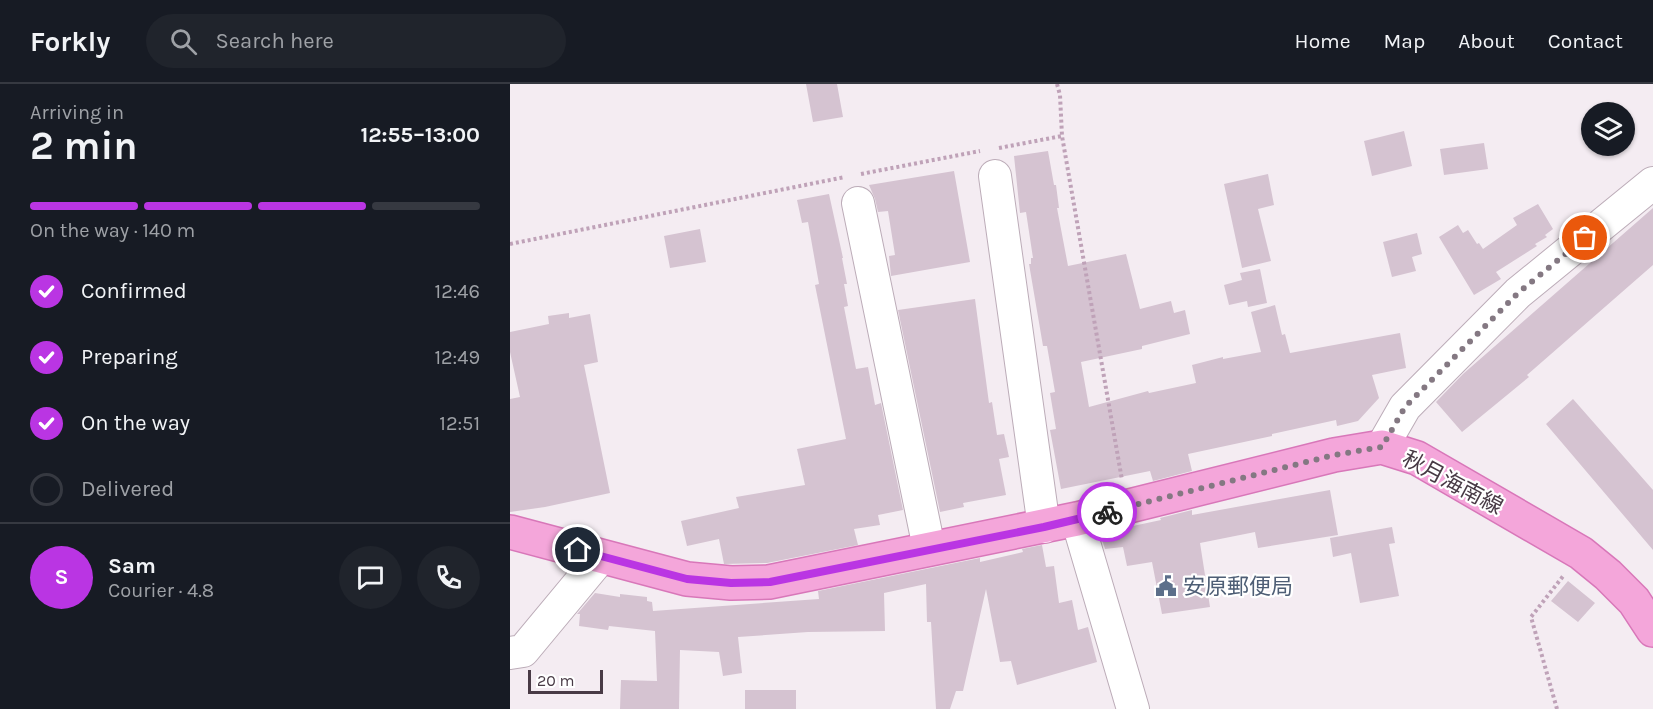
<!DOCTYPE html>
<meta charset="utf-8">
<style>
body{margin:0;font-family:Karla,"Noto Sans JP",sans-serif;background:#20242c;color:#f1f3f6;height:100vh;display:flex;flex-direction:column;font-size:22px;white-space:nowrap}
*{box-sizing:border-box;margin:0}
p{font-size:20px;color:#9ea1a6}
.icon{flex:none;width:33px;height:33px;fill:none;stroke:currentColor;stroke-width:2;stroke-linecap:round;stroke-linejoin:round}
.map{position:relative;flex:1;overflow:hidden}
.drawer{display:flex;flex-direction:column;background:#171b24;width:510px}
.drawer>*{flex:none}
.fabs{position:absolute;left:1071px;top:18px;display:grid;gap:12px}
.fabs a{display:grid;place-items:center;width:54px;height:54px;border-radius:50%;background:#171b24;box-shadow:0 2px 4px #0004;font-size:30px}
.scale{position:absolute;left:18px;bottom:15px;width:75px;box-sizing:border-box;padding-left:6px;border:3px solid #483a45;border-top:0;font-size:16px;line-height:21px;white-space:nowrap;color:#483a45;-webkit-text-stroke:4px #fff;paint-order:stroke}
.pin{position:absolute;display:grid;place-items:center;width:51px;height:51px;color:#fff;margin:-26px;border:3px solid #fff;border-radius:50%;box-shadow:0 2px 6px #0007}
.courier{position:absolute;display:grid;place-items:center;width:60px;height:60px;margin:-30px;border:4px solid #ba35e3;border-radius:50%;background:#fff;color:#222;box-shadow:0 2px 8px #0007}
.overview em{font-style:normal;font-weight:700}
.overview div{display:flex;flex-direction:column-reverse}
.overview{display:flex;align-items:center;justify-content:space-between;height:102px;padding:0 30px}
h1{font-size:39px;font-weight:700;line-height:45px}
.bar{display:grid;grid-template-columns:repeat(4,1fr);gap:9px 6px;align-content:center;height:72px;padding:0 30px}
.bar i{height:8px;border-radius:4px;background:#363941}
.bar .on{background:#ba35e3}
.bar p{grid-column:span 4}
.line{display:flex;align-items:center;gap:15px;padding:0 30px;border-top:2px solid #363941}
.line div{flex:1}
.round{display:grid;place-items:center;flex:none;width:63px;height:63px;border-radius:32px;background:#20242c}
ol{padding:0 30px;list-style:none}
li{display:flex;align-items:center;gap:18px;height:66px}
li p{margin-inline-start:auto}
li .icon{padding:6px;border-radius:50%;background:#ba35e3;color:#fff;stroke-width:4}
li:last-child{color:#9ea1a6}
li i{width:33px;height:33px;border:3px solid #363941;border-radius:50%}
header{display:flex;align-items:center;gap:36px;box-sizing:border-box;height:84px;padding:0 30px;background:#171b24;border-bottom:2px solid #363941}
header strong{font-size:28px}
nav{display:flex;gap:33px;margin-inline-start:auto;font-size:21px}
.search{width:420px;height:54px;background:#20242c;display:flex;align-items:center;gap:15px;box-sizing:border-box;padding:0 21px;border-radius:33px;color:#9ea1a6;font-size:22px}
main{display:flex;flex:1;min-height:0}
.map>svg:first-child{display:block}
.building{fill:#d5c3d1}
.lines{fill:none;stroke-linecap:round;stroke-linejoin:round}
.minor-casing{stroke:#bcacb8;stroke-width:34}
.major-casing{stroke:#d877b9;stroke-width:36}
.path{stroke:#bfa2b8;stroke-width:4;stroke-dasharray:3 3;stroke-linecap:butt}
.minor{stroke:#fff;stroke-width:32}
.major{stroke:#f4a6da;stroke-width:33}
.done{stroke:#847882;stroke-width:6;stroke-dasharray:0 10.8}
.route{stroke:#ba35e3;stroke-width:8}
.labels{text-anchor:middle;stroke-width:4.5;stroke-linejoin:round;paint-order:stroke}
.street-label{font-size:22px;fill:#483a45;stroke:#fff}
.service-label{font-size:22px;fill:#4e5e75;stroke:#fff;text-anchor:start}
</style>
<header>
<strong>Forkly</strong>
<div class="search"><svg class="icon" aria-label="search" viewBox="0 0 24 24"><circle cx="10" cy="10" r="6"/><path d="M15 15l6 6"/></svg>Search here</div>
<nav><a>Home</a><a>Map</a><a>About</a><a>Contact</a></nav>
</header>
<main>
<section class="drawer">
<div class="overview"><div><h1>2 min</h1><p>Arriving in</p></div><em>12:55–13:00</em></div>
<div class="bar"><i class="on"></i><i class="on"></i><i class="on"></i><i></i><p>On the way · 140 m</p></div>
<ol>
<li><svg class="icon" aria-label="check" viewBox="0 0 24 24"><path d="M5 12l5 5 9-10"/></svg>Confirmed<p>12:46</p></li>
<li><svg class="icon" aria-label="check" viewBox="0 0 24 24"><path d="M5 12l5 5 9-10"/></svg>Preparing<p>12:49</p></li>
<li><svg class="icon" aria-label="check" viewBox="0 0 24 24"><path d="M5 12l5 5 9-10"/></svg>On the way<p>12:51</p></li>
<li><i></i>Delivered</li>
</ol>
<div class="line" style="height:108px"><b class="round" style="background:#ba35e3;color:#fff">S</b><div><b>Sam</b><p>Courier · 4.8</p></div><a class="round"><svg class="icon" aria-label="chat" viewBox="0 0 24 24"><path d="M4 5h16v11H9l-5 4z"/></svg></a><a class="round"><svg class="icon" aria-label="phone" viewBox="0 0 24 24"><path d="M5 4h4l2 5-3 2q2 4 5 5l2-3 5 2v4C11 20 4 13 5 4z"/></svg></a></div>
</section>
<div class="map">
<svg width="1143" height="625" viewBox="0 0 1143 625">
<rect width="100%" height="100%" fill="#f4ecf2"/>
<path class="building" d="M296,0h31l6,33 -30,5z
M894,47l8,35 -40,10 -8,-35z
M974,59l4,26 -44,6 -4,-26z
M538,67l6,34h2l3,23h-2l11,58 58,-12 14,55 31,-8 3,12 11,-3 5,24 -48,12v3l-61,13 8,45 59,-16 1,2 47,-10 -4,-18 31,-8v2l38,-7 -10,-40 24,-7 7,30 3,-1 5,19 110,-20 6,35 -34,7 7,23 -21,23 -21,5 -1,-6 -64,14v2l-84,18 4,17 -39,10 -3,-10 -89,18 -11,-59 6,-1 -6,-36 5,-1 -8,-46h-4l-14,-82h2v-6h2l-7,-46 -6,1 -6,-57z
M444,87l16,91 -79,14 -2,-20 6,-1 -7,-44 -10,1 -3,-13 -6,-14z
M758,90l6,31 -16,4 13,52 -29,7 -18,-84z
M319,110l14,64h-1l5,26h-3l4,22 -4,1 12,62 12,-2 7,38 6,-2 22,107 -25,5 2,10 -26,4 4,16 -91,18 -43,1 -5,-25 -32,7 -6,-25 58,-13 -3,-11 69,-12 -8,-36 49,-10 -31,-154 4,-1 -11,-62 -6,1 -5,-23z
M1028,120l15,25 -8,6 2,2 -12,7 2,2 -41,26 5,7 -27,16 -35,-58 19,-12 5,8 5,-3 9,14 2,-1 4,6 34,-24 -4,-7z
M1143,124v57l-126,110 2,2 -67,55 -26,-30 27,-28z
M190,145l6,33 -36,6 -6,-32z
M907,149l5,21 -10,3 4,14 -24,6 -9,-35z
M750,185l7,34 -19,4 -1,-6 -18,4 -5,-20 18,-5 -2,-7z
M465,215l14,104 3,-1 5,33 7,-1 5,23 -10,2 7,36 -43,8 1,4 -24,5 -42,-202z
M59,229v5l21,-4 8,48 -14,3 26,128 -65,14 -35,5v-113l10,-2 -10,-45v-20l39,-8 -1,-8z
M1063,315l80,91v60l-107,-126z
M820,406l8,45 -80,13 -3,-16 -55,11 10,64 -48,7 -10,-52 -25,4 -4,-19 -18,2 -5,-16 61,-13 -1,-2 32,-8v5z
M882,443l3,16 -6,1 10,52 -39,7 -9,-50 -18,4 -3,-19z
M532,461l4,22 8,-1 5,37 13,-3 6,30 10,-3 9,35 -80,23 -6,-24 -11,1 -14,-73 -23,102h-7l-6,18h-14l-5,-87h-4l-1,-38 -42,9 1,38 -77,1 -70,5 4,36 -19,3 -4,-24 -39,-2 -1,59h-59l1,-29 36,1 -2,-50 -46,-5 -1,4 -29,-4 1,-12h-3l18,-21 25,4v-3l27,3v4l5,1 1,9 166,-12 -1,-8 162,-33v4l43,-10 -1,-3z
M1058,497l27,22 -17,19 -27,-21z
M235,606h51v19h-51z"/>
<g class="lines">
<defs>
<path id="minor" d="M485,92l49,351
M348,119l71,345
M872,363l23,-40 113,-114 135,-110
M567,435l56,190
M0,569l13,-2 78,-94"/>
<path id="major" d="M0,448l177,47 44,4 38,-1 308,-63 257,-64 48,-8 35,11 164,95 27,22 26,26 19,29"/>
</defs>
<use href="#minor" class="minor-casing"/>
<use href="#major" class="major-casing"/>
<path class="path" d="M547,0l3,11 2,41 60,344
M489,64l63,-12
M351,90l119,-23
M0,160l335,-67
M1047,625l-26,-92 33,-42"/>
<use href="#minor" class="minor"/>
<use href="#major" class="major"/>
</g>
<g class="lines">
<path class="done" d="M597,428l227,-57 48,-8 23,-40 113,-114 67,-55"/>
<path class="route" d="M68,466l109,29 44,4 39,-1 274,-55 63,-15"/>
</g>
<defs>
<symbol id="civic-bare" viewBox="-9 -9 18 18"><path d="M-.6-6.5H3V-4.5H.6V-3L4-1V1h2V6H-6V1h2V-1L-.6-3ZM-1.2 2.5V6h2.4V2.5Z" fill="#5c6f8a" stroke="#fff" stroke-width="2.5" paint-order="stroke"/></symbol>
</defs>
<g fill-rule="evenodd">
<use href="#civic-bare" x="641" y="487" width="30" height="30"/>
</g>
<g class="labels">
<g class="street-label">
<text transform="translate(943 398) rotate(28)" y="8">秋月海南線</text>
</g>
<g class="service-label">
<text x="673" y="510">安原郵便局</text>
</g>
</g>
</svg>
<div class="fabs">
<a><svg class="icon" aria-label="layers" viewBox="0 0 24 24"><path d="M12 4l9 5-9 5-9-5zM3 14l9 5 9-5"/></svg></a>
</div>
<div class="scale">20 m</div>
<div class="pin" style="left:1075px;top:154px;background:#ea580c"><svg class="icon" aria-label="bag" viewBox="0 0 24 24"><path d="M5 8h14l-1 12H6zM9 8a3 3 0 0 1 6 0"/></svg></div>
<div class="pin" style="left:68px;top:466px;background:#1f2937"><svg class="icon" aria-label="home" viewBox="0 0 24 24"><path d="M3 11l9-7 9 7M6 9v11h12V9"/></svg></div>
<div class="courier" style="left:597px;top:428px"><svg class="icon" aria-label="bike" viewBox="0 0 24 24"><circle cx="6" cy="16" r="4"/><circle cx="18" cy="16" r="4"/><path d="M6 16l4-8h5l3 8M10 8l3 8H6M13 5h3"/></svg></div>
</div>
</main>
